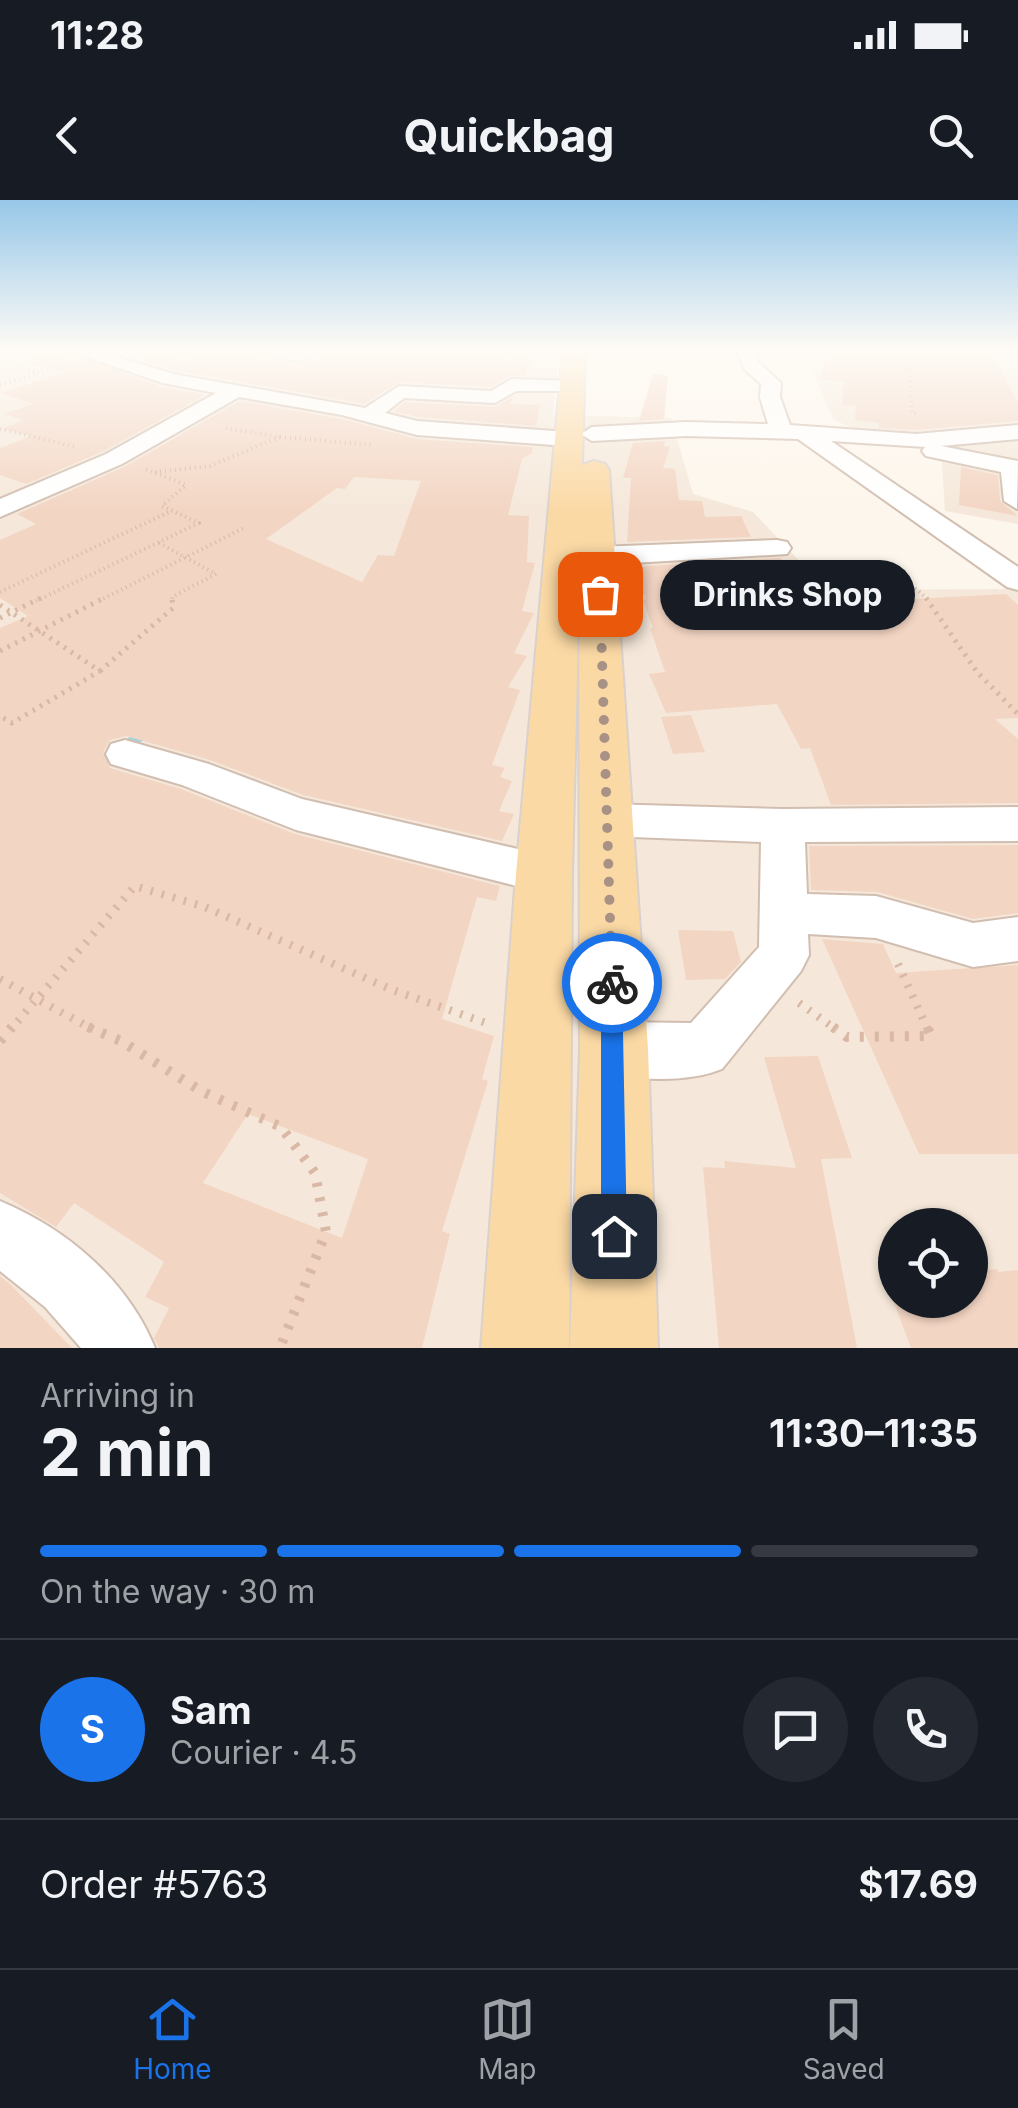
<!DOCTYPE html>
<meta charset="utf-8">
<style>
body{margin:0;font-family:Inter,sans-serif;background:#242831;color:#f1f3f6;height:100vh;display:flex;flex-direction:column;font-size:38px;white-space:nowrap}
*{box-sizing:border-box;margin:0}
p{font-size:32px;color:#9ea1a6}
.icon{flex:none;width:55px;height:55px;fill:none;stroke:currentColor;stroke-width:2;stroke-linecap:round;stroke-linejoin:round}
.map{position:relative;height:1148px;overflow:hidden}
.panel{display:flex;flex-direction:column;background:#171b24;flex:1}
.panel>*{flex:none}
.buttons{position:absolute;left:878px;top:1008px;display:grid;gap:20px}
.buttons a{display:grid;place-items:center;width:110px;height:110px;border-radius:50%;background:#171b24;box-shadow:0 2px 8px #0004;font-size:50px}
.pin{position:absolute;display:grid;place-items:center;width:85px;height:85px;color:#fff;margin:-42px;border-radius:20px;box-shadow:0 5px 15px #0006}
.courier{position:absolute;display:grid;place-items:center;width:100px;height:100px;margin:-50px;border:8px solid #1a73e8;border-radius:50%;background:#fff;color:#222;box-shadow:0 2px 12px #0007}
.bubble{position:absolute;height:70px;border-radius:35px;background:#171b24;box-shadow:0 2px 8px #0004;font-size:32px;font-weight:700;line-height:70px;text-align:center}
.overview em{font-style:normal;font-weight:700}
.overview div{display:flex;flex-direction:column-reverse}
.overview{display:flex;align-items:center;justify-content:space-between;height:170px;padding:0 40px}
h1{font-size:65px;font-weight:700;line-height:75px}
.bar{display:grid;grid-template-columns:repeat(4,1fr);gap:15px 10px;align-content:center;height:120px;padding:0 40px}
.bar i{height:12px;border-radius:8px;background:#363941}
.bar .on{background:#1a73e8}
.bar p{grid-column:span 4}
.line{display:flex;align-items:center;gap:25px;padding:0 40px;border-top:2px solid #363941}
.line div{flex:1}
.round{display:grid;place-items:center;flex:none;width:105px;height:105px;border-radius:52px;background:#242831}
.status{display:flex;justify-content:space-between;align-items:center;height:70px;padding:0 50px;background:#171b24;direction:ltr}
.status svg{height:28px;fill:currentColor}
header{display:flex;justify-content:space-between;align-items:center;height:130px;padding:0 40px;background:#171b24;font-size:45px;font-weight:700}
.tab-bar{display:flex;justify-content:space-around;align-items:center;height:140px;border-top:2px solid #363941;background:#171b24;font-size:28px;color:#9ea1a6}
.tab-bar a{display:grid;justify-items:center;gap:5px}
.tab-bar .on{color:#1a73e8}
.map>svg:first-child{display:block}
.residential{fill:#f5e8da;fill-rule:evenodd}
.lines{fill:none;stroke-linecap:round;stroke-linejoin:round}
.stream{stroke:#a5d3da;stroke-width:10}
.building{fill:#f3d5c3;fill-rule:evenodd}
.minor-casing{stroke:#d1beb0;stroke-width:4}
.major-casing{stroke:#dad1cd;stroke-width:4}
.path-far3{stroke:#d9b8a5;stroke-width:4;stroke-dasharray:1 4;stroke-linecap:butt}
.path-far2{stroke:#d9b8a5;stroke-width:5;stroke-dasharray:2.5 6;stroke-linecap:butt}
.path-far1{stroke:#d9b8a5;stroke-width:8;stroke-dasharray:2.5 9;stroke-linecap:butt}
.path{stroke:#d9b8a5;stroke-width:10;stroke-dasharray:4 11;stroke-linecap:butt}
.minor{fill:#fff;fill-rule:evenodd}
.major{fill:#fbd9a5;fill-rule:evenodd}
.route{fill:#1a73e8}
.done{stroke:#a89285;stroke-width:10;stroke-dasharray:0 18}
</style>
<div class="status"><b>11:28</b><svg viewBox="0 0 49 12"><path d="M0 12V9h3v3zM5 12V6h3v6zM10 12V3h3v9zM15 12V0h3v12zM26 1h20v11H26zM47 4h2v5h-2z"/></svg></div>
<header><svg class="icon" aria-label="back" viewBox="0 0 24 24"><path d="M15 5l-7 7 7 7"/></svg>Quickbag<svg class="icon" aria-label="search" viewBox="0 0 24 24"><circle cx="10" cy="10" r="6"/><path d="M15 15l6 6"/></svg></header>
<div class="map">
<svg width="1018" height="1148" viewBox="0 0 1018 1148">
<rect width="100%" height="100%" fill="#fdf6ec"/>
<path class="residential" d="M0,150h559l-6,65 118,3 22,76 60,18 74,78 191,-1v759h-1018zM895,1025h75v75h-75z
M803,150h215v174l-73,-13 -4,-65 -84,-15 -24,-12z"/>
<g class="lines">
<path class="stream" d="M94,566l56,-36"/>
</g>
<path class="building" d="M27,150h35l100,37 43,8 -101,56 -78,33 -26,-9v-27l31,-12 -29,-7 22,-9 -20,-6 29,-10 -31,-11 64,-21 -40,-9z
M109,150h147l40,15 27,-15h215l-13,26h-15l-20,11 -91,-5 -35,22 -190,-34z
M827,150h163l28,53v18l-102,9 -37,-2v-5l-24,-3 1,-14 -14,-1 2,-23 -23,-3z
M653,173l15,3 -4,43 -25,2z
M514,196l-4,8 30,1 -4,21 -118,-9 -25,-6 12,-9 90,5z
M240,201l101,18 76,20 116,8 -1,6 -10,6 -14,56 21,1 -2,46 8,1 -13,48 12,2 -20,40 13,3 -19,31 12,3 -28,75 13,3 -5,9 12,4 -13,30 15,3 -12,27 -199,-46 -93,-35 -84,-24 -16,4 -7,12 7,16 71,21 114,45 205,52 -4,15 -19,-4 -35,122 52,17 -12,43 6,2 -46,150 8,3 -28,114h-263l-5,-10 15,-30 -24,-11 19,-35 -90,-59 -18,24 -56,-34v-565l28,-12 -28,-18v-58l36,-16 -19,-10 107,-47zM354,277l67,4 -27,75 -16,-1 -16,27 -96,-43 71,-51 8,1zM248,914l120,45 -26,79 -139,-55z
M665,241l-1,5 6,1 -7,21 12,1 4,31 23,1 3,16 36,-1 10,21 -124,5 4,-64h-8l10,-35z
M961,267l37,8 2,26 18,15 -59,-11z
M780,358l37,42 47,-2 13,3 129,-7 12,11v113l-23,1 23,20v64l-187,2 -21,-57 -9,1 -24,-45 -111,9 -17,-39 16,-2 -15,-44h3l-10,-28 3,-1 -15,-32z
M691,515l14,37 -32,2 -12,-37z
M1018,645v68l-45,6 -96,-27 -66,-2 -2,-44z
M678,730l55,1 8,31 -16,17 -39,1z
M822,739l61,5 13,29 122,-8v189h-99z
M818,856l34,102 -31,1 36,189h-138l-16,-181 22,1 -1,-7 72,7 -32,-111z
M997,1069l2,3 19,-2v78h-107l-18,-48h77v-28z
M0,1076l11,9 61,63h-72z"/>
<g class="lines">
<defs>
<path id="minor" d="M66,150h29l78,24 192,34 34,-22 92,5 21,-12 60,2 7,2v8h-63l-21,12 -91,-5 -19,15 32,8 151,11 11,7 -11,7 -151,-11 -75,-20 -103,-18 -117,67 -122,53v-18l106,-45 110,-61 -53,-10z
M259,150h60l-22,11z
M737,150h18l3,12 23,21 -1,14 10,28 126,9 102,-9v14l-77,7 77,15 -1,48 -13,-8 -3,-29 -75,-16 -4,-5 3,-4 -94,-6 187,126v23l-11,-3 -209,-148 -112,-3 -94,5 -11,-7 11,-7 94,-5 82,2 -8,-27 1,-13 -16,-14z
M777,340l10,2 4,6 -4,6 -189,11 -10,-3 -4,-6 4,-6 10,-3z
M125,540l84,24 93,35 242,56 16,6 7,13 -7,13 -16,6 -248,-63 -114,-45 -71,-21 -5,-10 5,-10z
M606,604l177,5 235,-2v34l-213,1 2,52 69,2 97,27 45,-6v44l-45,6 -97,-29 -68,-4 1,21 -8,16 -79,98c-34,14 -93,13 -127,-1l-8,-19 8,-19 19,-8 77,1 68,-76 2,-105 -155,-6 -15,-4 -6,-12 6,-12z
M0,1001c67,28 127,79 155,147h-74l-36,-41 -45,-36z"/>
<path id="major" d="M563,150h22l-3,115 12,-4 11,3 4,6 39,579 10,299h-88l10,-299 -1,-453 -7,278 -3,474h-88l35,-474z"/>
</defs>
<use href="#minor" class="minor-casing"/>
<use href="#major" class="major-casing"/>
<path class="path-far3" d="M175,150l18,5
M895,150l15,25 2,38 6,1
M0,152l6,-2
M0,159l39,14 21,-7
M0,185l38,-12
M0,229l76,18
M280,237l93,8
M155,272l55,-6 70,-29 -55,-9
M159,343l57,31 -44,23v4
M794,367l15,16c38,-2 94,-17 119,18
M0,392l171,-81
M36,401l163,-78 -37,-17 24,-21 -41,-16
M99,401l145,-73"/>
<path class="path-far2" d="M926,398l51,74 41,42
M0,405l100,66 -88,52 -12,-7
M0,418l41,-20
M0,451l104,-53
M100,471l73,-63 -1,-10"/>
<path class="path-far1" d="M898,764l30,66
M0,779l94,51
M799,803l38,27
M10,830l125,-144 70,21 185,82 99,35"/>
<path class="path" d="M88,827l33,14 80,50 80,36 34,46 11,59 -46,116
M833,827l14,10 84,-1 -4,-9
M0,841l12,-14"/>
<use href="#minor" class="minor"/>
<use href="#major" class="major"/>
</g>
<linearGradient id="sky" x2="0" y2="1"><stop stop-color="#97c7e8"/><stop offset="0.48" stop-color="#fefbf6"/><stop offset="1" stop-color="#fefbf6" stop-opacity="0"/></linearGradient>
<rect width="1018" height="311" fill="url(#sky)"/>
<path class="route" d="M612,773l10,10 5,253 -4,9 -9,4 -9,-4 -4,-9v-253z"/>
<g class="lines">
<path class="done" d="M600,394l12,389"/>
</g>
</svg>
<div class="buttons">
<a><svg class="icon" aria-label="locate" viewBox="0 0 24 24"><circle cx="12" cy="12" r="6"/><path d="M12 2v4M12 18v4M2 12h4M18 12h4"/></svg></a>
</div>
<div class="pin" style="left:600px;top:394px;background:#ea580c"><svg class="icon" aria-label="bag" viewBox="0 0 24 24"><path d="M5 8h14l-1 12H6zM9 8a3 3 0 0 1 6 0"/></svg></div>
<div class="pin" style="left:614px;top:1036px;background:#1f2937"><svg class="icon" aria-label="home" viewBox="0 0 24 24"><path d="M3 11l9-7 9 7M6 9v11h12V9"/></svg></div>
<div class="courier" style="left:612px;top:783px"><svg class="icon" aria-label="bike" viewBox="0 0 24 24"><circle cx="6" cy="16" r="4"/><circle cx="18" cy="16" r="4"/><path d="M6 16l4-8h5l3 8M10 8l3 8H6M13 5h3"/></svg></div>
<div class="bubble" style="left:660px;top:360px;width:255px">Drinks Shop</div>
</div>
<section class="panel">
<div class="overview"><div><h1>2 min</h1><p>Arriving in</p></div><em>11:30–11:35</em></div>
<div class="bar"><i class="on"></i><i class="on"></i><i class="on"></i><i></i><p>On the way · 30 m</p></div>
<div class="line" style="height:180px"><b class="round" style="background:#1a73e8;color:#fff">S</b><div><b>Sam</b><p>Courier · 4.5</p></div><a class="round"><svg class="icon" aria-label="chat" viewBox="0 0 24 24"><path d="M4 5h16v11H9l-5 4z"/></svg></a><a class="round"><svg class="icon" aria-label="phone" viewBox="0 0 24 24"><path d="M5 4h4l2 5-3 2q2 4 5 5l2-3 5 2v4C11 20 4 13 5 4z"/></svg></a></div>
<div class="line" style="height:130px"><div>Order #5763</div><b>$17.69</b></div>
</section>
<nav class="tab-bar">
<a class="on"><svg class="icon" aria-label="home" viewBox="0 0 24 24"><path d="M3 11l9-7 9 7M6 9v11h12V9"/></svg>Home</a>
<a><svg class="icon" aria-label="map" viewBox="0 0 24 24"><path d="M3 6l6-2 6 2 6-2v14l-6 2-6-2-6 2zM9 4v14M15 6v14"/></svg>Map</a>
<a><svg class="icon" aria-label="saved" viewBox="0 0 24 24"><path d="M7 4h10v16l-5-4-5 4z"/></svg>Saved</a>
</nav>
